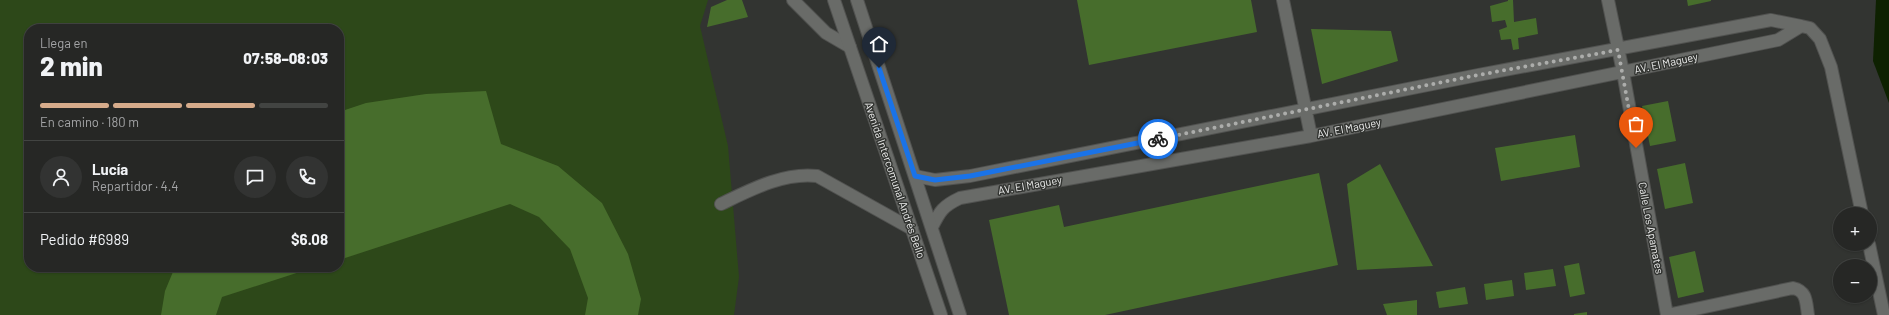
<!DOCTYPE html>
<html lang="es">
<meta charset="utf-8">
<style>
body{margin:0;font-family:Barlow,sans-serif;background:#323332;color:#f1f3f6;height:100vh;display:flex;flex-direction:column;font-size:15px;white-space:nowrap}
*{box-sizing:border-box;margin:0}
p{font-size:13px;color:#a4a5a7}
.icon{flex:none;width:22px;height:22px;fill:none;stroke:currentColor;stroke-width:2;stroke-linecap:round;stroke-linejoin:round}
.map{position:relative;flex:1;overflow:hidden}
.side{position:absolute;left:24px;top:24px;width:320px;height:248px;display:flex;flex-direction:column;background:#262725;border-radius:16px;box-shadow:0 1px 3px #0004,0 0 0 1px #424442}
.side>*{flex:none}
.controls{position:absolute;left:1833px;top:207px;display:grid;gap:8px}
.controls a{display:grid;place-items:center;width:44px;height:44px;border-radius:50%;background:#262725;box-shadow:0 1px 3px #0004,0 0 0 1px #424442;font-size:20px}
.pin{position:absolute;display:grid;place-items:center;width:34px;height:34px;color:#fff;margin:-41px -17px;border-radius:50% 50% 50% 0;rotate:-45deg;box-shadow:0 0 4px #0007}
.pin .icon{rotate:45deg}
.courier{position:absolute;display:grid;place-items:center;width:40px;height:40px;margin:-20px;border:3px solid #1a73e8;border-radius:50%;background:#fff;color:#222;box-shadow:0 1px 5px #0007}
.headline em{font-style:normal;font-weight:800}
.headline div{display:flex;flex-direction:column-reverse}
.headline{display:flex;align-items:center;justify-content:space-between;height:68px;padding:0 16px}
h1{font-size:26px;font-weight:800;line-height:30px}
.bar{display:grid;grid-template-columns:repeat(4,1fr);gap:6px 4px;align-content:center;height:48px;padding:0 16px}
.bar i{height:5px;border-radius:3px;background:#424442}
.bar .on{background:#d6ab8b}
.bar p{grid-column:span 4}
.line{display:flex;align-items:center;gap:10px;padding:0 16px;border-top:1px solid #424442}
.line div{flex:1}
.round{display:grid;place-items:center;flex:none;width:42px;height:42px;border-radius:21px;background:#323332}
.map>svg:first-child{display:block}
.green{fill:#2d4819;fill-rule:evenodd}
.water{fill:#0e2101}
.building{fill:#476d2c}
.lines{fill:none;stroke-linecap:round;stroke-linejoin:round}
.minor-casing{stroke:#515250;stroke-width:14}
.secondary-casing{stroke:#515250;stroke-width:14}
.minor{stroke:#696b68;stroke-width:12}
.secondary{stroke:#696b68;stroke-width:12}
.done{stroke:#acadab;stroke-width:4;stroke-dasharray:0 7.2}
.route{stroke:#1a73e8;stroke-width:5}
.labels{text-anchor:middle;stroke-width:3;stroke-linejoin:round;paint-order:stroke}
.street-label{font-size:11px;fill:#edeeed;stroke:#323431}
</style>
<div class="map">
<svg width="1889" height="315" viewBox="0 0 1889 315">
<rect width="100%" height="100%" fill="#323431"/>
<path class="green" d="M0,0h708l-8,26 28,120 11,131 -5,38h-734zM29,29h310v238h-310z"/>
<path class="water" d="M1876,0h13v103l-16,-42z"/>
<path class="building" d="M727,0h15l6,17 -41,10 4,-20z
M1077,0h174l6,32 -168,33z
M1508,0h5l1,22 22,-4 2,16 -20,4 1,11 -6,1 -2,-11 -10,1 -2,-10 8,-3 -2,-7 -13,2 -2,-16 18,-5z
M1687,0h24v1l-23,5z
M1311,29l80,2 7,30 -76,23z
M486,91l15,53 57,22 44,37 26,51 13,45 -3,16h-53l3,-17 -18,-49 -31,-32 -29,-13 -171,56v-148l27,-9 60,-9z
M1668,101l8,40 -26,5 -8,-40z
M1575,135l5,32 -79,14 -6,-33z
M1685,163l8,40 -28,6 -8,-40z
M1380,164l53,102 -76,4 -10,-86z
M1319,173l19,92 -233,50h-96l-20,-95 70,-15 5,22z
M1695,251l9,41 -26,6 -9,-41z
M1579,263l6,31 -15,3 -6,-31z
M175,267h140l-93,30 -6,18h-55l4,-24z
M1553,269l3,17 -30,4 -2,-17z
M1512,280l2,16 -28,4 -2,-16z
M1465,287l3,17 -29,4 -3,-16z
M1417,300v15h-30l-4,-11z
M1587,312v3h-13v-1z"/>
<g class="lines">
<defs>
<path id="minor" d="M793,0l33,33 24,14
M1283,0l28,136
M1608,0l15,72 44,243
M1801,26l9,2 10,11 11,28 31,147
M915,176l20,4 35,-4 508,-101 293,-55 30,6 -23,14 -467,96 -351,62c-17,8 -20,13 -28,29
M721,204c29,-14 63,-32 96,-28l95,53
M1869,244l15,71
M1667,315l126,-27c14,3 13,14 15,27"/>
<path id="secondary" d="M834,0l107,315
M857,0l103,315"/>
</defs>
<use href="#minor" class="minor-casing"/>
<use href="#secondary" class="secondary-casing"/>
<use href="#minor" class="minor"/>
<use href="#secondary" class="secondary"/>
</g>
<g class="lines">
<path class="done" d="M1158,139l320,-64 140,-25 18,98"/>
<path class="route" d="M879,68l36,108 20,4 35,-4 188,-37"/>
</g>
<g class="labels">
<g class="street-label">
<text transform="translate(1666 63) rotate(-12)" y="4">AV. El Maguey</text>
<text transform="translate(1349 128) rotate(-11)" y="4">AV. El Maguey</text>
<text transform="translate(895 180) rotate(71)" y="4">Avenida Intercomunal Andrés Bello</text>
<text transform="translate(1030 185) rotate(-10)" y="4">AV. El Maguey</text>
<text transform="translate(1651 228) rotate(79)" y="4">Calle Los Apamates</text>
</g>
</g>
</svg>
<div class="controls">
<a>+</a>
<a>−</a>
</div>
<div class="pin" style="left:1636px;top:148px;background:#ea580c"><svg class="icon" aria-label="bag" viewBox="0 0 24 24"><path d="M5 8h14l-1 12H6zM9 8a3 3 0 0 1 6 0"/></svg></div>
<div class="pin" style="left:879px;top:68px;background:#1f2937"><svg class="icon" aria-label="home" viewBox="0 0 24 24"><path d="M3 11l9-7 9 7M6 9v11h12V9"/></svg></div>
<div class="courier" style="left:1158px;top:139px"><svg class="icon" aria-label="bike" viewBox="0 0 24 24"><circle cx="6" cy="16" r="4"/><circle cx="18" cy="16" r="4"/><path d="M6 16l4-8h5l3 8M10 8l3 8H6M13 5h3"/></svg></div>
<section class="side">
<div class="headline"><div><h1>2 min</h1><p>Llega en</p></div><em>07:58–08:03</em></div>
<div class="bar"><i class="on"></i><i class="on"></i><i class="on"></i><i></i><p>En camino · 180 m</p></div>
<div class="line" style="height:72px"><a class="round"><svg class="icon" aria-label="person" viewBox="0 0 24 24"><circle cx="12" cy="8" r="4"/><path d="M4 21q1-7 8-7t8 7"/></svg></a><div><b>Lucía</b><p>Repartidor · 4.4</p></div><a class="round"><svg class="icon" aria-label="chat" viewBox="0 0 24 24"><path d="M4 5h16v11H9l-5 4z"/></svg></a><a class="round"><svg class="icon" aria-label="phone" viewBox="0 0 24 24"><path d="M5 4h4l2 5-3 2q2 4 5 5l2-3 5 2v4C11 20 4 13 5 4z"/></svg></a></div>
<div class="line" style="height:52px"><div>Pedido #6989</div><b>$6.08</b></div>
</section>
</div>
